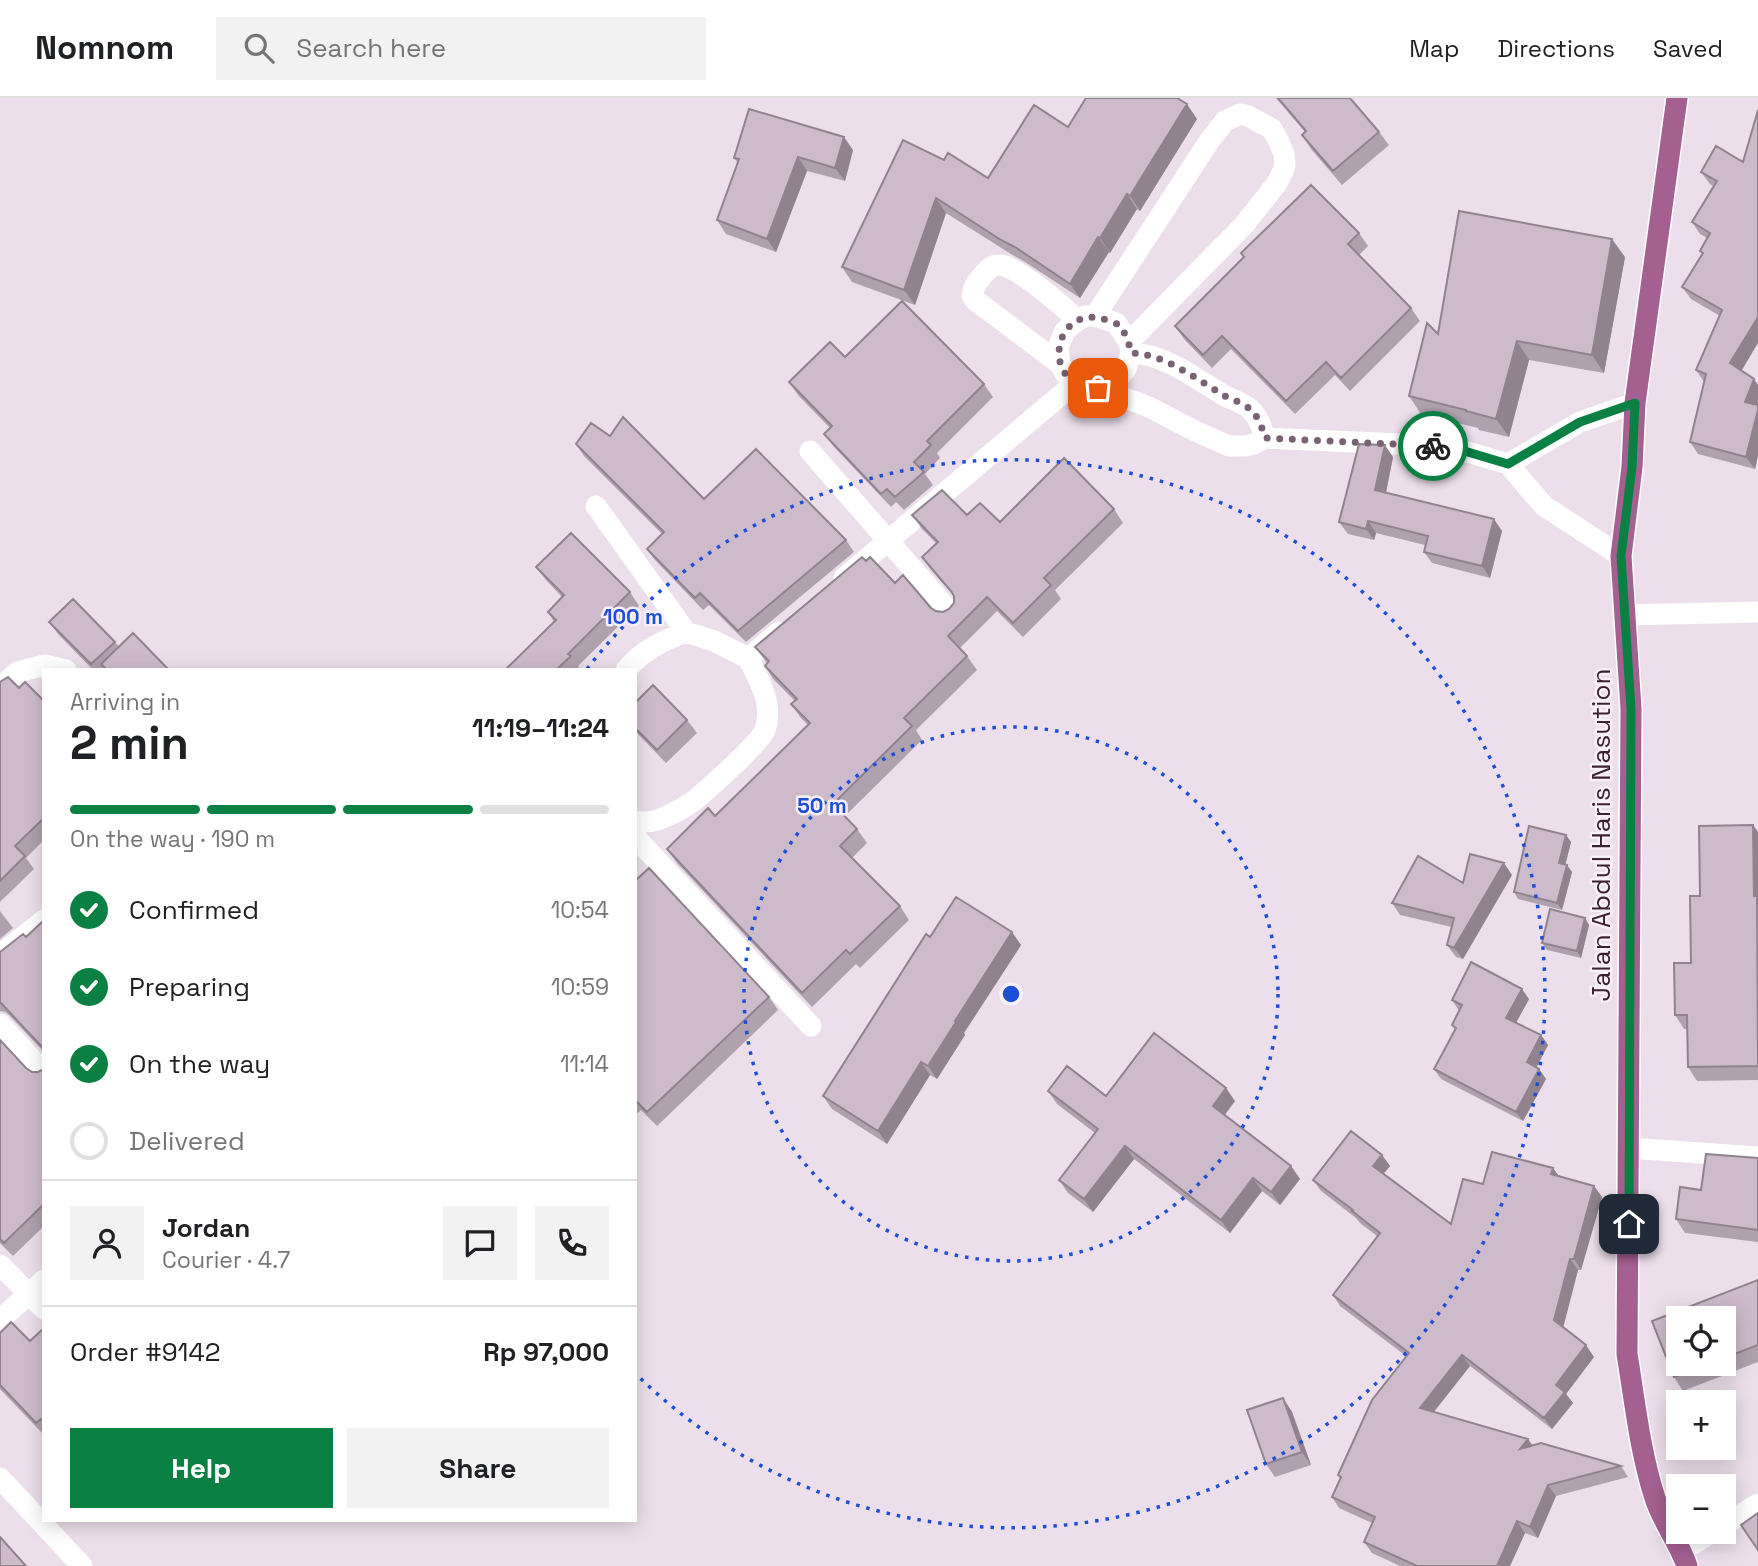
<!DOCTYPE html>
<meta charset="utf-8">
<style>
body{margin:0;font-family:"Space Grotesk",sans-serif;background:#f2f2f2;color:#202124;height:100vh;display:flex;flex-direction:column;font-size:26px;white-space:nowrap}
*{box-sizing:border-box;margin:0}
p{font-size:23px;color:#757577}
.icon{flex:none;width:38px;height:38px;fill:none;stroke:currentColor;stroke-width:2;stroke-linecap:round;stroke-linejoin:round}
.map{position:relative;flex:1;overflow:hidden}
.panel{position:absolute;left:42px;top:570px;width:595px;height:854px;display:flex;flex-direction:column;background:#fff;border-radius:0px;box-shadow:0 4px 18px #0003}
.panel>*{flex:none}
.tools{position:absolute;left:1666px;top:1208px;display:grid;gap:14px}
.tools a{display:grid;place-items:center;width:70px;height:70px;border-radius:0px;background:#fff;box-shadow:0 4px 18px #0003;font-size:35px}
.pin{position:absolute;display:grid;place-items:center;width:60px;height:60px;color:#fff;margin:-30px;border-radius:14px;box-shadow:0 4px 10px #0006}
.courier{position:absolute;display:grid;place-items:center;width:70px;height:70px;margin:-35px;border:5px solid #0b8043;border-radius:50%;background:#fff;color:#222;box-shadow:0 2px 9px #0007}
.head em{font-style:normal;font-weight:800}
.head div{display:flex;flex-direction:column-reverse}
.head{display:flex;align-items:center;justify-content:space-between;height:119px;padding:0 28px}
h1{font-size:46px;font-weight:800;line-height:52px}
.bar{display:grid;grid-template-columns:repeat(4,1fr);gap:10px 7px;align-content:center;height:84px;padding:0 28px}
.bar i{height:9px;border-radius:5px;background:#e0e0e0}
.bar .selected{background:#0b8043}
.bar p{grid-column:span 4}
.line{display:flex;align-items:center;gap:18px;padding:0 28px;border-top:2px solid #e0e0e0}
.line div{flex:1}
.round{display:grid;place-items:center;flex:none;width:74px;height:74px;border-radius:0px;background:#f2f2f2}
ol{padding:0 28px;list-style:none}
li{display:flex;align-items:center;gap:21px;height:77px}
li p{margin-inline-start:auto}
li .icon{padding:7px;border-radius:50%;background:#0b8043;color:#fff;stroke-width:4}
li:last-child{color:#757577}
li i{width:38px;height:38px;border:4px solid #e0e0e0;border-radius:50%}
.action{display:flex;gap:14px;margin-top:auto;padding:14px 28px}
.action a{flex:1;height:80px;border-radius:0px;background:#0b8043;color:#fff;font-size:28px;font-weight:800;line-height:80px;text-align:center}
.action a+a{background:#f2f2f2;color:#202124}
header{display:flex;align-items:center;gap:42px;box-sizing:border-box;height:98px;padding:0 35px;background:#fff;border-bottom:2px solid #e0e0e0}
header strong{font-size:33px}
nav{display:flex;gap:38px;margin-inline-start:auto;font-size:24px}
.search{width:490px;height:63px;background:#f2f2f2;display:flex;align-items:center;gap:18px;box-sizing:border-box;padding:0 24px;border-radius:0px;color:#757577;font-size:26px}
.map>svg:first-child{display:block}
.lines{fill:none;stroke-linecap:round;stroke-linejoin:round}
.primary-casing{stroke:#fff;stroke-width:24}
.street{stroke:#fff;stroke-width:21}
.primary{stroke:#a56092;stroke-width:21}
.wall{fill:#b0a1af;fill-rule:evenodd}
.shaded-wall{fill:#90838e}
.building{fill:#cdbbcb;stroke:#90838e;stroke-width:2}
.done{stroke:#7a6275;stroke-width:7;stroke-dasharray:0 12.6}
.route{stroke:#0b8043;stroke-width:9}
.ring{fill:none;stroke:#1d4ed8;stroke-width:3.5;stroke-dasharray:3.5 7}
.labels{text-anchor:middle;stroke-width:5;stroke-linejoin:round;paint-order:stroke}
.street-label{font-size:26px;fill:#3d1f35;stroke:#f8f0f8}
.centre{fill:#1d4ed8;stroke:#f8f0f8;stroke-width:3.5}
.ring-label{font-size:21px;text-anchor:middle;font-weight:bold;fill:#1d4ed8;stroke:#f8f0f8;stroke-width:5;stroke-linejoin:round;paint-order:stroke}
</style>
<header>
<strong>Nomnom</strong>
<div class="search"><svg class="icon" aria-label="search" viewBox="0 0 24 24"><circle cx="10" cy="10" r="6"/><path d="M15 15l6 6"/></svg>Search here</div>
<nav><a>Map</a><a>Directions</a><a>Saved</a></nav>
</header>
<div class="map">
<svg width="1758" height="1468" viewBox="0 0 1758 1468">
<rect width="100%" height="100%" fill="#ecdfeb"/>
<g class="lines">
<defs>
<path id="primary" d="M1677,0l-42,305 -3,64 -11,89 10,153 -4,645c8,48 13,98 28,144 7,23 24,44 32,68"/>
</defs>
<use href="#primary" class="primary-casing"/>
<path class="street" d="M1095,218l115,-176 15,-19 15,-7 8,2 24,13 7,13 5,12 1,10 -2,7 -6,12 -33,42 -115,117
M1131,255c34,1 65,26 94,43 8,4 18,7 25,13 8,7 12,18 15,29
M1060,266l-85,-64 -3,-5c1,-8 5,-13 10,-19 5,-6 10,-12 18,-11 19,2 63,42 78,55
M1098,290l17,-6 11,-13 5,-16 -2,-11 -13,-19 -21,-7h-9l-8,4 -13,11 -7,16 2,17 6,11 9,8 15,6 8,-1 51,19 44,23 36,16h16l9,-2 11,-6 158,7 38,5 47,14 36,42 77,50
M810,353l141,162
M1508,366l72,-42 55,-19
M596,408l90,126
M844,480l231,-195
M1625,517l133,-3
M626,572c17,-20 36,-29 60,-38l28,9 34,17
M0,589l18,-15 27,-7 21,5
M635,723c12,2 21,1 32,-5 9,-4 20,-10 28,-16 13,-11 65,-57 70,-70 9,-26 -6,-50 -17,-72l31,-26
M635,739l176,189
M0,857l44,-35
M0,926l44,48
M1629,1050l129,9
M0,1167l44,44
M0,1222l44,-40
M0,1380l82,88
M1724,1427l34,-21
M1682,1453l32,-20"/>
<use href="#primary" class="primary"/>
</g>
<path class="wall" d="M1276,0h74l29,34 10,13 -47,40 -31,-36 -9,-14 3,-3z
M1197,21l-57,92 -3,-2 -27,44 -1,-1 -29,46 -55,-36 -14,-8 -65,-41 -31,92 -63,-23 -10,-15 102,-107 44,18 80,-51z
M853,52l-8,31 -38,-10 -31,81 -50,-18 -9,-14 21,-57 -4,-5z
M1743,64l-2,209 17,14 -3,84 -57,-15 -8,-12 14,-60 -8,-12 24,-54 -29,-17 -9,-12 20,-33 -2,-3 7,-13 -7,-4 -8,-12 21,-36 -3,-2 -9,-12z
M1359,135l9,13 -9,9 52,53 9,13 -70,70 -15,-16 -40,39 -64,-65 -19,19 -28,-29 -9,-13 68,-69 -2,-4z
M1625,159l-21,116 -75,-13 -20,77 -30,-7 -1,-2 -57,-14 -12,-18 29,-62z
M845,259l139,27 9,13 -56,56 3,5 -15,16 8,11 -29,25 -8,-8 -5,5 -57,-60 -10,-13 6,-6 -32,-33 -9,-13z
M610,338l94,63 142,41 8,12 -108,90 -37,-37 -6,5 -48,-50 -8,-11 15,-15 -78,-78 -8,-12z
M1393,359l-7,36 116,38 -12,47 -58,-15 -8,-11 1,-7 -49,-12 -2,7 -26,-6 -9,-12z
M1114,411l9,14 -68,67 6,9 -38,38 -26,-26 -37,37 7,8 10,14 -61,60 6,10 -77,76 12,13 10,14 -15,15 48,48 9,14 -49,48 -4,-4 -44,43 -135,-144 -10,-14 48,-33 93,-91 -7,-7 -10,-14 4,-3 -21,-21 -9,-14 2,-3 -12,-16 111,-86 29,22 41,28 7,1 6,-3 5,-6v-7l-22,-25 -10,-14 14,-14 -14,-14 -10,-14h55l33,7z
M536,469l94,25 9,14 -61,60 2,3 -1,1h-74l49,-48 -6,-10 14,-15 -16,-17z
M49,524l66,20 4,5 50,23h-76l-34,-35z
M0,584l19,6 25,13v139l-18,18 8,11 -34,33z
M635,605l52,17 10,13 -31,30 -31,-32z
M1753,727l5,7v248l-61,1 -9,-14 -1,-38h-3l-9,-14 16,-52 9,-67z
M1566,737l5,7 -6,23 7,7 -10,38 -44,-11 -4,-7z
M1512,777l-49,84 -7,-2 -9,-12 5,-18 -52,-12 -8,-12 71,-20z
M635,781l134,118 9,13 -121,116 -16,-16 -6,5z
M0,813l13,17 -13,11z
M1585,820l4,7 -8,33 -34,-8 -5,-7z
M44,822v132l-35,-37 -4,-3 -5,-1v-59l26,-15z
M1012,834l9,13 -57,88 1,2 -28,44 -7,-4 -43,69 -55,-35 -9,-13 107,-159z
M1529,901l-13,24 25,12 7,10 -12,22 3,2 7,10 -23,42 -82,-42 -7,-10 21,-39 -3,-5 7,-14 -7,-11z
M0,942l26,28 6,4h6l6,-3v157l-31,30 -13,-13z
M1048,993l58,5 129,5 -10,14 66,51 9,13 -20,26 -18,-14 -32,42 -96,-74 -41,53 -25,-19 -9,-13 36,-47 -38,-29z
M1382,1057l8,11 -7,8 68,50 32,-40 70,-16 5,8 36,10 8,11 -21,73h-3l-15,57 31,30 -28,37 7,9 -21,26 -82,-63 -36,46 98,33 89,21 7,11 -72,19 -18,42 -13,-5 -15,33h-110l-28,-13 -8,-11 8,-19 -33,-15 -7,-11 8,-18 -2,-4 68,-119 -66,-50 -7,-11 44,-59 -17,-13 -4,-5 -35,-27 -8,-11z
M1758,1060v84l-73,-9 -9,-14 25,-29z
M1758,1182v82l-75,29 -9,-14 -22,-56zM1678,1220h46v45h-46z
M44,1230v107l-44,-46v-56l30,8z
M1283,1300l9,14 19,53 -36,12 -9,-13z"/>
<path class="shaded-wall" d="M1187,6l10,15 -57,92 -10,-15z
M844,39l9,13 -8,31 -10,-13z
M798,59l9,14 -31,81 -9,-13z
M1127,96l10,15 -27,44 -10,-15z
M936,100l10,15 -31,92 -11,-15z
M1098,139l11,15 -29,46 -10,-14z
M1612,141l13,18 -21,116 -12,-18z
M1758,219v26l-19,32 -9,-12z
M1517,243l12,19 -20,77 -13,-18z
M1754,281l4,6v18l-4,11 -9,-12z
M1758,312v46l-3,13 -9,-12z
M1385,347l8,12 -9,45 -9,-12z
M1494,421l8,12 -12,47 -8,-12z
M1368,423l8,12 -2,7 -8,-11z
M1753,727l5,7v125l-4,-61z
M1566,737l5,7 -7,28 -5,-7z
M1504,765l8,12 -49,84 -9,-11z
M1567,767l5,7 -10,38 -5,-7z
M1585,820l4,7 -8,33 -4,-7z
M1012,834l9,13 -57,88 1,2 -28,44 -9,-13 27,-45z
M1522,891l7,10 -16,29 -7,-10z
M1541,937l7,10 -14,27 -7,-10z
M921,964l9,13 -43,69 -9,-13z
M1539,971l7,10 -23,42 -7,-9z
M1226,990l9,13 -13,17 -9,-12z
M1125,1048l9,13 -41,53 -9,-13z
M1382,1057l8,11 -9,11 -8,-11z
M1291,1068l9,13 -20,26 -9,-13z
M1553,1070l8,11 -10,-5z
M1253,1080l9,13 -32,42 -9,-13z
M1594,1088l8,11 -21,73 -7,-11z
M1570,1161l8,11 -16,62 -8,-12z
M1586,1247l8,12 -28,37 7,9 -21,26 -8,-11 12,-33z
M1462,1257l8,11 -42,53 -8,-11z
M1283,1300l9,14 19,53 -9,-13z
M1528,1341l8,11 -16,-1z
M1548,1387l8,11 -18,42 -8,-11z
M1517,1423l8,12 -15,33h-13z"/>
<path class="building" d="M1086,0h91l10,6 -57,92 -3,-2 -27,44 -2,-1 -28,47 -55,-37 -14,-7 -65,-42 -32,92 -62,-23 61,-127 41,20 4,-7 40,25 46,-73 34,22z
M1278,0h72l29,34 -46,39 -31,-36 4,-4z
M749,11l95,28 -9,31 -37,-11 -31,82 -50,-19 22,-61 -5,-1z
M1758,12v207l-28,46 24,16 -9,23 13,3v5l-12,47 -56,-15 16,-68 -10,-4 26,-60 -40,-23 21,-34 -3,-2 10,-18 -18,-11 25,-41 -16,-9 15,-26 27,16z
M1311,87l48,48 -11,11 63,64 -70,70 -15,-16 -40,39 -64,-65 -19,19 -28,-29 69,-69 -3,-4z
M1459,113l153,28 -20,116 -75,-14 -21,78 -30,-8v-1l-57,-14 18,-73 11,11z
M902,203l82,83 -57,57 4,4 -17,17 10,10 -29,25 -8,-8 -6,5 -57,-60 8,-8 -43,-44 41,-40 15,15z
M623,319l81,82 52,-50 90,91 -108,91 -38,-38 -5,5 -48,-49 17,-17 -88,-88 15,-21 19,13z
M1359,346l26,1 -10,45 119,29 -12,47 -58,-14 4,-16 -60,-15 -2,8 -27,-7z
M1064,360l50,51 -70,69 7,7 -38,38 -26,-26 -39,39 19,20 -63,62 8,8 -79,78 24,25 -17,17 60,60 -50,48 -4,-4 -44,43 -135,-144 41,-41 7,8 95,-93 -19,-19 6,-5 -32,-33 4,-5 -14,-14 107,-90 4,4 4,-4 25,26 8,-8 28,33 5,3 7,1 6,-3 5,-6v-7l-3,-5 -29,-34 16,-15 -26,-27 30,-25 25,25 13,-12 20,19z
M571,435l59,59 -62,62 3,2 -15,14h-51l51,-50 -8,-8 16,-17 -28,-28z
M73,501l42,43 -24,22 -42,-42z
M133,535l36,37h-62l-6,-6z
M8,579l11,11 6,-6 19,19v117l-29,28 10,10 -25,25v-199z
M653,587l34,35 -30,30 -22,-22v-25z
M1753,727l1,71h3l1,170 -70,1 -1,-52h-12l-1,-52h17l-1,-67h10l-1,-70z
M1529,728l37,9 -7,28 8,2 -10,38 -43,-11z
M1470,756l34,9 -50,85 -7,-3 7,-27 -62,-15 26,-47 45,27z
M649,770l120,129 -122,115 -12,-12v-221l1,1z
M956,799l56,35 -57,89 1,1 -28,44 -7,-4 -43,69 -55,-35 103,-162 4,3z
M1550,811l35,9 -8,33 -35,-8z
M44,822v129l-44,-47v-50l23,-18 3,3z
M1471,864l51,27 -16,29 35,17 -14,27 12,7 -23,43 -82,-43 22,-41 -4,-3 10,-20 -10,-5z
M1154,935l72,55 -13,18 78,60 -20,26 -18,-14 -32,42 -96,-74 -41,53 -25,-19 39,-51 -50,-38 19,-25 39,30z
M0,942l26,28 6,4h6l6,-3v135l-40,39 -4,-4z
M1351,1033l31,24 -9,11 78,58 12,-45 20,5 9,-32 61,16 -2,6 43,12 -20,73h-4l-16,61 32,25 -30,40 9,7 -21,26 -82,-63 -42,53 108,31 -8,10 21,-6 80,23 -73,19 -18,42 -13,-6 -20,45h-80l-53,-24 11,-25 -43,-20 9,-20 -3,-2 34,-75 37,-47 -76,-58 47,-62 -28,-22 1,-1 -40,-30z
M1706,1056l52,4v72l-82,-11 4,-32 21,3z
M1758,1182v65l-34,13v-40h-46v45h33l-37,14 -22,-56z
M11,1224l19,19 14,-13v94l-3,-3 -5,4 -36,-38v-52z
M1283,1300l19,54 -36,12 -19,-54z
M1758,1415v37l-17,-25z
M0,1439l26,29h-26z"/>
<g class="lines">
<path class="done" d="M1098,290c-59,2 -47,-87 9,-68 1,0 9,3 10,4 8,6 12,19 14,29 34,1 65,26 94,43 8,4 18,7 25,13 8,7 12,18 15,29l168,8"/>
<path class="route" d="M1433,348l28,4 47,14 72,-42 55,-19 -3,64 -11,89 10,153 -2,515"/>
</g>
<g class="ring">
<circle cx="1011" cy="896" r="267"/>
<path d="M587 571A534 534 0 1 1 637 1277"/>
</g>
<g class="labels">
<g class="street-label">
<text transform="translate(1601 737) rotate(-90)" y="9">Jalan Abdul Haris Nasution</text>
</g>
</g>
<circle cx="1011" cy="896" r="10" class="centre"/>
<g class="ring-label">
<text x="633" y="526">100 m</text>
<text x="822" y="715">50 m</text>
</g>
</svg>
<div class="tools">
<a><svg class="icon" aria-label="locate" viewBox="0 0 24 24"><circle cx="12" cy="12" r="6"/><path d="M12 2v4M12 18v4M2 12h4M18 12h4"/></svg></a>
<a>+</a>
<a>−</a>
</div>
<div class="pin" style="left:1098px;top:290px;background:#ea580c"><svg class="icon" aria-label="bag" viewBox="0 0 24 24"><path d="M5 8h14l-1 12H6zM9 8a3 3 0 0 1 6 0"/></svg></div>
<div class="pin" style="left:1629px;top:1126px;background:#1f2937"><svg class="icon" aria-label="home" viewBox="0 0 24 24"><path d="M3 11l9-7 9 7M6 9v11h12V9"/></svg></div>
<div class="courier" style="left:1433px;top:348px"><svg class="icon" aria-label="bike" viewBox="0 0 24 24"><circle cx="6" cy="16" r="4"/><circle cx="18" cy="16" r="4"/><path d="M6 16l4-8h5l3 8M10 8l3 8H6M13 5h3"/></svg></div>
<section class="panel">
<div class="head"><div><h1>2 min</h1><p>Arriving in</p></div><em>11:19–11:24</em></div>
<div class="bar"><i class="selected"></i><i class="selected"></i><i class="selected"></i><i></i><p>On the way · 190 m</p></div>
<ol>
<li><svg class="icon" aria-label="check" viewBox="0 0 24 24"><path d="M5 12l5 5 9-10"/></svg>Confirmed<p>10:54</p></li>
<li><svg class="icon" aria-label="check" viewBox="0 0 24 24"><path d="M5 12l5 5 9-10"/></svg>Preparing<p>10:59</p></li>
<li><svg class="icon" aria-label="check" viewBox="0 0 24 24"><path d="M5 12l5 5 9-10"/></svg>On the way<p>11:14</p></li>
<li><i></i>Delivered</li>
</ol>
<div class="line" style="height:126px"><a class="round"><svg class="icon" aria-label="person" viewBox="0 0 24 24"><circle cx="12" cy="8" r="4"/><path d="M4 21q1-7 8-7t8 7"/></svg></a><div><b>Jordan</b><p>Courier · 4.7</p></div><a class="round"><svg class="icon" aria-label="chat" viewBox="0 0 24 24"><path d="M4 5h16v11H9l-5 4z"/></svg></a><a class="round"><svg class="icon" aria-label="phone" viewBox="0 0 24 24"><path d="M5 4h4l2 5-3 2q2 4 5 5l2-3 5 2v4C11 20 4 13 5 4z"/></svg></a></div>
<div class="line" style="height:91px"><div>Order #9142</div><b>Rp 97,000</b></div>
<div class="action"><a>Help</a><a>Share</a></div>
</section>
</div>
